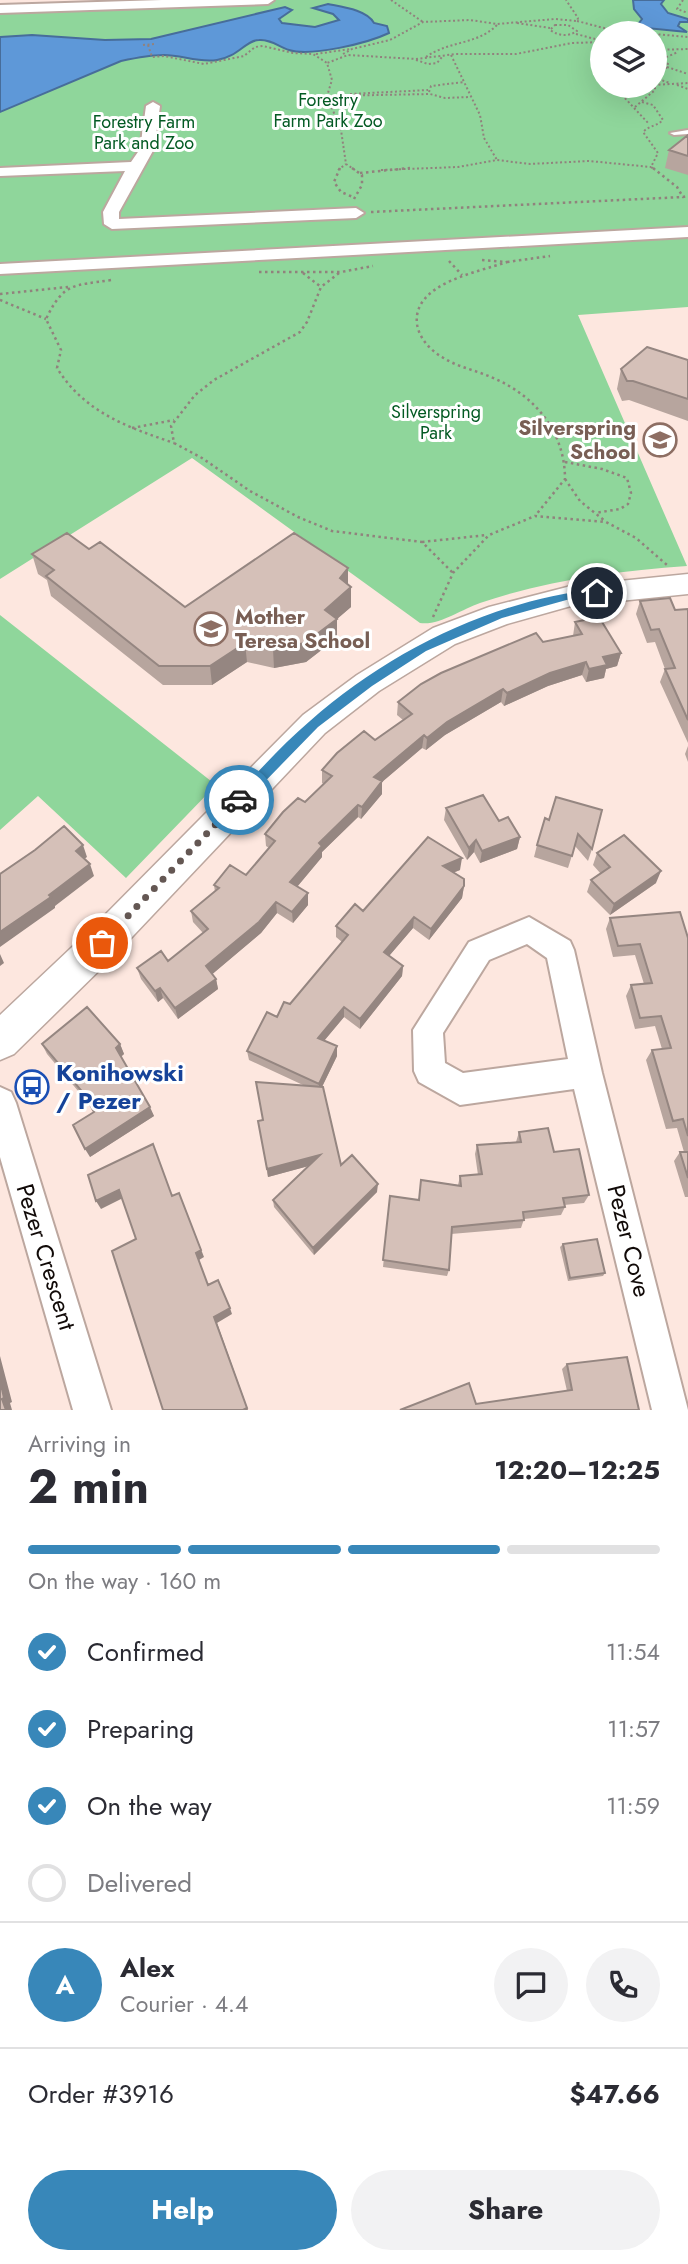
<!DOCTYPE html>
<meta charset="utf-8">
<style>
body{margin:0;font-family:Jost,sans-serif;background:#f2f2f3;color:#2b2b33;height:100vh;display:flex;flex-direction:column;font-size:26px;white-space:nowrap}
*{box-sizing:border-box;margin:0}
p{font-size:23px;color:#7c7c81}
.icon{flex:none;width:38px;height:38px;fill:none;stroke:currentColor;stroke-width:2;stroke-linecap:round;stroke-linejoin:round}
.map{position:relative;height:1410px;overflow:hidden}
.drawer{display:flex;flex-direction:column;background:#fff;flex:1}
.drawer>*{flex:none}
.controls{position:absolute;left:590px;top:21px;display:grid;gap:14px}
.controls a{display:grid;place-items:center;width:77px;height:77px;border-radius:50%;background:#fff;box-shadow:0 7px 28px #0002;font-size:35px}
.pin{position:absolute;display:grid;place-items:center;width:60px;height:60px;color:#fff;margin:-30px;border:4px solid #fff;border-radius:50%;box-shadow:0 2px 7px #0007}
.courier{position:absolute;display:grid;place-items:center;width:70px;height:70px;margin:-35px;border:5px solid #3887b9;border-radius:50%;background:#fff;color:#222;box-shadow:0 2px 9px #0007}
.summary em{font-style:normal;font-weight:700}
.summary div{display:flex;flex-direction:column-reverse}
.summary{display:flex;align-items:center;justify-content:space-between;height:119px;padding:0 28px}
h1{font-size:46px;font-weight:700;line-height:52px}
.bar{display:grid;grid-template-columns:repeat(4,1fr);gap:10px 7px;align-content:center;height:84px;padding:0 28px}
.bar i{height:9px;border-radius:5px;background:#e1e1e2}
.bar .active{background:#3887b9}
.bar p{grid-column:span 4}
.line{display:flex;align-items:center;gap:18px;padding:0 28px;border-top:2px solid #e1e1e2}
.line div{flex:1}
.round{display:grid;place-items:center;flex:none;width:74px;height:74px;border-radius:37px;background:#f2f2f3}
ol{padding:0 28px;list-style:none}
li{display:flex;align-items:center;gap:21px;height:77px}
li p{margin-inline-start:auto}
li .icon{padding:7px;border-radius:50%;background:#3887b9;color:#fff;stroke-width:4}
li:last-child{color:#7c7c81}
li i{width:38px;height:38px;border:4px solid #e1e1e2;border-radius:50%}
.button{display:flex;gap:14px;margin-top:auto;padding:14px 28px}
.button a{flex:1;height:80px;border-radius:42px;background:#3887b9;color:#fff;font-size:28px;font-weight:700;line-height:80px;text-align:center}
.button a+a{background:#f2f2f3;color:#2b2b33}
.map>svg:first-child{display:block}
.green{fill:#8fd69b;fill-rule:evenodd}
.water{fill:#5e98d8;stroke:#476d9a;stroke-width:2}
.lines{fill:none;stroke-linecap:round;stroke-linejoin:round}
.service-casing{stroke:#bca79f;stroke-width:4}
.minor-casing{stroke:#bca79f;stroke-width:4}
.tertiary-casing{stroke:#bca79f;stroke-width:3}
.path-far1{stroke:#91827d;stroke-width:2;stroke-dasharray:2 2.5;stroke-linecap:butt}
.path{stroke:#91827d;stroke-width:2.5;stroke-dasharray:2.5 3.5;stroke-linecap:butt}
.service{fill:#fff;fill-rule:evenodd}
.minor{fill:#fff;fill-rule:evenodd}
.tertiary{fill:#fff;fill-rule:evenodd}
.wall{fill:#b7a59e}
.shaded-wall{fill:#958681}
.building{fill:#d5c0b8;stroke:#958681;stroke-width:2}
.route{fill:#3887b9}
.done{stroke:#645753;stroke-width:7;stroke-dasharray:0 12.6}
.labels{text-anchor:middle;stroke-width:6;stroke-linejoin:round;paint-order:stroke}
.far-park-label{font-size:18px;fill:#035a23;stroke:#fff}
.education-label{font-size:21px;font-weight:bold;fill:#785e54;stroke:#fff;text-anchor:end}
.near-transit-label{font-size:24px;font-weight:bold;fill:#164399;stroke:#fff;text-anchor:start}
.near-street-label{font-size:24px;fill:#110a08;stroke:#fff}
</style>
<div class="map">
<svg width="688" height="1410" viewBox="0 0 688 1410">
<rect width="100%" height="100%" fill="#fde7df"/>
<path class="green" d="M145,0h543v307l-110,8 109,251c-71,5 -139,14 -207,37 -18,6 -41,23 -60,20l-228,-165 -192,121v-574zM602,33h52v53h-52z
M0,615l216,170 -90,93 -88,-82 -38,34z"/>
<path class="water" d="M633,0h31l-3,4 7,9 20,6v3h-8l-2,4 9,6 -51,-5 6,-8 -8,-10z
M328,4c15,3 39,6 46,19l13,3 2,7c-21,10 -78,24 -100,17 -10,-3 -18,-11 -30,-10 -13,0 -21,17 -42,20 -19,3 -35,-5 -53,-5 -15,0 -29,3 -43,6l-121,51v-75l32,-2 73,5 46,-1 134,-32 7,3 -13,9 3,4 33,4 24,-7 -6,-6 -20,-6z"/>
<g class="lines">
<defs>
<path id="service" d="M688,130v4l-14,1 -4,-2z"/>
<path id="minor" d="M162,0h112l-6,4 -268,9v-8z
M153,102l7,4 -6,43 -35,63v7l237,-11 8,5 -8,5 -244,11 -8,-5 -1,-12 22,-41 -125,5v-8l131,-6 9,-13 6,-43z
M688,227v10l-688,37v-10z
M529,917l41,24 4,9 28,123 86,337h-36l-78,-321 -114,16 -41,-23 -5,-11 -1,-41 56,-88zM527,944l20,14 21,101 -105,14 -18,-10 -2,-30 46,-73z
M0,1087l11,5 5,11 95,307h-38l-73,-253z"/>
<path id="tertiary" d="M688,574v20l-117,12 -64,18 -52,20 -76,47 -54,42 -210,222 -101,99 -14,6v-45l89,-84 214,-216 54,-40 76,-47 56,-21 82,-21z"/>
</defs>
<use href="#service" class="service-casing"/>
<use href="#minor" class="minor-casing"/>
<use href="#tertiary" class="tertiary-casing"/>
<path class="path-far1" d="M391,0l32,22
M683,0l-6,9 11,4
M577,21l46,12
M517,23l33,5
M555,25h13l9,6c-9,6 -18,5 -27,-1z
M615,30l3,-4 33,7
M576,34l19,5
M654,34l34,3
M143,45l12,-1
M148,45l4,12 12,-1 40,8 40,-8 11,-9 8,-1 30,7 20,1 14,9
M654,50l34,-1
M316,54l34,-5
M343,54l9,-5 38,-9 33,-18 47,-2 27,4 58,-5 22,2 1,-3 -12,-18
M451,55l29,60 4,23 13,22
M426,57c22,-16 51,-12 71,-32
M654,59l14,5 -2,4 -12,1
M662,59l16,-7
M416,60l12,4 9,-1 5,-6
M667,67l21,7
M654,74l4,5h-4
M658,79l12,4
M654,85l34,-2
M677,85l11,4
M620,86l2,9 27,29
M620,87l23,-1
M429,92l2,-6 33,-4
M350,94l78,-4
M327,96l103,-2 15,4 25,-1
M642,102l11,3 10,15c-6,6 -13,5 -20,12l15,21 -7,14 4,3
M635,107l20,-17v-5
M338,170l8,-6
M355,170l-9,-6 -5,-34 -14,-34 5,-16 -5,-17 21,-8 68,4 40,-5h60l56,-11 30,-1
M381,170l77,-3 39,-7 33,4 59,-3 62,6"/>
<path class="path" d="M340,168l-6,14 7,10 12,5
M352,168l10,7v10l-8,14
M653,168l24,19 6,10 5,-1
M360,173l50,-5
M371,212l312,-15
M482,260l25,2c-28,10 -95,21 -90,62 2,14 13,26 25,33 15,10 33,13 49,20 44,18 74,55 74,102l-30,37
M449,261l13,14
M507,262l43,-6
M259,272h82l32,-6
M303,273l18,14
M339,273l-18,14 -14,35 -7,10 -86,48 -19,15 -24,31 3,17 28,15 48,33 48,26 34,14 90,11 31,31
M111,280c-38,6 -47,2 -65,39l15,31 -4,18c27,44 70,59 117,75
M0,294l68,-7
M0,300l46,19
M132,428l42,-8
M565,462l37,7 25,9 4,15 -3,11 -8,5 -25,4
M565,479l15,22 25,20
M422,542l65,-7
M433,617l20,-44 36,-38 46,-19 71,6 30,16 31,27"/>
<use href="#service" class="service"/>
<use href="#minor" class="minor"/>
<use href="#tertiary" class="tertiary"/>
</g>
<path class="wall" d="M688,135v40l-23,-7 4,-18z
M688,360v61l-59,-21 -7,1 -5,-12 4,-20z
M89,549l96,58 163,-39v17l3,2v20l-14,12v19l-31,24 -32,6 -27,-6 -35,23h-49l-112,-89 -4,-16 -9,-6 -6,-20z
M640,601l35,9 13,-1v134l-28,-61 5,-13 -10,-27 -8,1 -11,-29z
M575,622l46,31 -4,13 -11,3 -2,9 -18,4 -4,-7 -34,11 -44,20 -3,-4 -56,33 -19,15 -4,-2 -40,34v12l-21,25 -3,-2 -36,35v5l-25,30 11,18 -15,18 -16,-10 -16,20 -49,41 4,5 2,10 -40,30 -15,-21 -5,4 -17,-23 -4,-11 31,-7 35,-28 -10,-11 -2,-11 24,-19 -1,-7 32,-10 23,-27 -3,-2 -1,-12 40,-32 19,-18 -2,-1v-13l53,-30 28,-20 -6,-5 1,-13 145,-60 30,-6z
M688,746v16l-3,-8z
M556,797l36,52 -4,12 -13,-15 -7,22 -34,-11 3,-12 12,-25z
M446,808l53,13 21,16 -3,12 -37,14 -6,-11 -7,8 -23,-40z
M428,837l32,33 -7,3 11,13 -2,12 -33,42 -16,-12 -24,28 14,10 -1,10 -42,53 -16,-12 -20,24 13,5v10l-15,31 19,78 36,27 -63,63 -40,-48 -1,-7 35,-34 -40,11 -10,-56 5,-1 40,-35 -54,-25 -2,-9 30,-34 13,-13 52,-62 -6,-5v-11l27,-15z
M597,853l59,30 -46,32 -23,-23 4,-12 10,-6 -8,-9z
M610,918l78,20v259h-3l-11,-36 6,-9h4l-7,-24 -11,1 -20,-69 6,-10 10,-1 -7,-23 -20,3 -9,-33 5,-11 13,-1 -9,-29 -22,2 -7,-28z
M42,1044h78l4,10 -3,3 33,59 -64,41 4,-45 -5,-8 -42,-50z
M519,1132l35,20 35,43 -5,8 -20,2 1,2 -4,8 -37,4 -3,9 -70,6 -2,36 -2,6 -64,-9 7,-71 29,4 2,-20 37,5 2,-9 18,-1 -3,-21 2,-9 39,-3z
M563,1244l42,29 -2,3 -35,5 -8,-34z
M567,1364l72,46 -163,-6 91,-13 -5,-22z"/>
<path class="shaded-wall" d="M348,568v20l-8,-10z
M351,587v20l-14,12v19l-31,24 -32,6 -1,-19 52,-39z
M245,643l2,19 -35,23 -2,-19z
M621,653l-4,13 -11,3 -2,9 -18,4 3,-13 14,-12z
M586,662l-4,13 -34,11 -44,20 3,-13 43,-20z
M503,689l-2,13 -56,33 -19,15 1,-12 20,-16z
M424,735l-2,13 -40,34v12l-21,25 1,-12 12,-30z
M358,805v12l-36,35v5l-31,37 -1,-12 29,-39z
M520,837l-3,12 -37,14 2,-12z
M476,840l-2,12 -7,8 2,-12z
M83,845l4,12 -7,5 -4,-11z
M462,858l-2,12 -19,7 2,-11z
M90,864l4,12 -39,30v2l-55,39v-15z
M661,871l-5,12 -46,32 4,-11z
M464,886l-2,12 -33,42 2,-11z
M308,893v12l-15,18 -1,-11z
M276,902l1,11 -16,20 -52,44 -3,-11z
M414,917l-1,11 -30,35 1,-11z
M0,954l4,9 -4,3z
M403,966l-1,10 -42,53v-10z
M216,979l2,10 -40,30 -3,-11z
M160,988l3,10 -5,4 -3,-11z
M344,1007v10l-26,31v-10z
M120,1044l4,10 -4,3 -4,-9z
M337,1046v10l-18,37v-9z
M150,1107l4,9 -64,41 -5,-8z
M320,1155v8l-52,14 -1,-8z
M378,1184l-1,8 -63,63 -1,-7z
M119,1190l4,8 -22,11 -5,-8z
M179,1193l25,64 -5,3 -3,-7z
M230,1308l2,6 -15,9 31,87h-5l-29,-93z
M0,1356l12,46 -2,1 2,7h-6l-4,-11 -2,-19z"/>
<path class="building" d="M688,135v21l-19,-6z
M647,347l41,13v39l-55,-18h-6l-6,-12z
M67,533l22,16 11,-7 85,65 109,-74 54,35 -8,10 11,9 -26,23 12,9 -32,24 -32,6 -28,-6 -35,23h-51l-113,-90 8,-6 -22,-16z
M670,598l5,12 13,-1v111l-23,-51 10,-1 -16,-39 -8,1 -11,-29z
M599,617l22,36 -18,4 4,8 -18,4 -3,-7 -36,11 -43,20 -4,-4 -56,33 -20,16 -3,-3 -50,42 8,4 -20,26 -4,-2 -39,38 3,3 -32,36 18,11 -16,19 -16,-10 -17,20 -53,44 10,13 -41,29 -15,-20 -5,3 -18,-23 24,-17 7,10 40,-32 -17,-18 28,-23 -5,-3 16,-20 16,10 29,-34 -10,-7 18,-22 15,-14 7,4 27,-26 -10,-6 15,-17 27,-22 11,9 37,-26 -14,-12 23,-18 20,-11 95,-40 7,9 39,-8 -7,-12z
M483,795l16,26 9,-4 12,20 -38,14 -6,-11 -7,8 -23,-40z
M556,797l46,13 -10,39 -14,-15 -6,22 -35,-11 8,-27 4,2z
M64,826l19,19 -7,6 14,13 -41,31 2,2 -51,35v-58l35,-24z
M624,835l37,36 -47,33 -23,-24 19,-13 -13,-14z
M428,837l34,21 -19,8 21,13v7l-33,43 -17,-12 -30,35 19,14 -43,53 -16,-12 -26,31 19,8 -18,38 -72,-33 20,-39 10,5 7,-15 6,2 58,-69 -12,-9 19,-22 8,7z
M680,912l8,26v198l-5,-17 -10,2 -21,-71 19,-2 -10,-32 -21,2 -9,-33 21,-2 -12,-39 -22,2 -8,-28z
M87,1007l33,37 -4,4 34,59 -65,42 -12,-24 21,-13 -9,-17 -43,-51z
M256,1082l67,5 18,78 11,-10 26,29 -65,64 -40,-48 47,-45 -53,14 -9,-48 5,-1z
M548,1128l6,24 25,-3 10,46 -26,3 2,9 -42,5 1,8 -72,7 -3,43 -66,-10 7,-64 29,4 2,-20 40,6 -1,-10 22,-2 -5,-29 44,-3 -2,-10z
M153,1144l19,52 7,-3 22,57 -5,3 12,32 10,-5 12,28 -16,9 33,91 -4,2h-80l-51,-159 24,-12 -17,-49 -23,11 -8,-26z
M680,1152h8v26z
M597,1239l8,34 -35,5 -7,-34z
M627,1357l12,53h-239l69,-27 7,21 96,-14 -5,-26z
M0,1380l4,18 -2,1 4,11h-6z"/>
<path class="route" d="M597,589l5,4 -1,3 -31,3 -68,19 -76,33 -54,35 -54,41 -75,77h-9v-7c25,-26 49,-53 76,-76 78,-69 183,-121 287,-132z"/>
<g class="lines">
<path class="done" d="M102,943l137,-143"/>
</g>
<defs>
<symbol id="school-ring" viewBox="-11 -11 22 22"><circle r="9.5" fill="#fff" stroke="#8d6e63" stroke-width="1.5"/><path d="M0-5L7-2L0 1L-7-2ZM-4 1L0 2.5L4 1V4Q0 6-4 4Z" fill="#8d6e63"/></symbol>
<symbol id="bus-ring" viewBox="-11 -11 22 22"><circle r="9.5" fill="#fff" stroke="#1a4fb4" stroke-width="1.5"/><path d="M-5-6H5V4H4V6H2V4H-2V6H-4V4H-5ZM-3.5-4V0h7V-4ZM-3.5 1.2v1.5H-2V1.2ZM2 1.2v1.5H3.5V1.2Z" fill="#1a4fb4"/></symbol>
</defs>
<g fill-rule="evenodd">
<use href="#school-ring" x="641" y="421" width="38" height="38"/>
<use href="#school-ring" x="192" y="610" width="38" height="38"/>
<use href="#bus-ring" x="13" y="1068" width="38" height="38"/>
</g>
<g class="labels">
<g class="far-park-label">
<text x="328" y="106">Forestry<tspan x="328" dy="21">Farm Park Zoo</tspan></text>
<text x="144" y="128">Forestry Farm<tspan x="144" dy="21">Park and Zoo</tspan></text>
<text x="436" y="418">Silverspring<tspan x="436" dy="21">Park</tspan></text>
</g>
<g class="education-label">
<text x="636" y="435">Silverspring<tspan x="636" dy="24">School</tspan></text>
<text x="235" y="624" text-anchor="start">Mother<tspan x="235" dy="24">Teresa School</tspan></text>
</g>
<g class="near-transit-label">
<text x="56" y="1081">Konihowski<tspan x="56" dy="28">/ Pezer</tspan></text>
</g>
<g class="near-street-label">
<text transform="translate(629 1241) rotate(76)" y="8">Pezer Cove</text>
<text transform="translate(46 1257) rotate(73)" y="8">Pezer Crescent</text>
</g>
</g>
</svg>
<div class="controls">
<a><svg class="icon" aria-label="layers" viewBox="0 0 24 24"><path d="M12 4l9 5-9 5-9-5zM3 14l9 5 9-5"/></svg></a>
</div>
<div class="pin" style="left:102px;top:943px;background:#ea580c"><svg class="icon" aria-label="bag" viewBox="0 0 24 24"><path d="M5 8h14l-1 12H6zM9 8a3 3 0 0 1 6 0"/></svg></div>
<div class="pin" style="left:597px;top:593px;background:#1f2937"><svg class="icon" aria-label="home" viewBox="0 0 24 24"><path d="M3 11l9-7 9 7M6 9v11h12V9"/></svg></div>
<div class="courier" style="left:239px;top:800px"><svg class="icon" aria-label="car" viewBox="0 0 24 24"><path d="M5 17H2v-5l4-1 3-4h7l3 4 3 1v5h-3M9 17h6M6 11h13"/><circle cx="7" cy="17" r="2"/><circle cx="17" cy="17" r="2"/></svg></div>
</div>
<section class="drawer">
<div class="summary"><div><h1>2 min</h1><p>Arriving in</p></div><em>12:20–12:25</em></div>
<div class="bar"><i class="active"></i><i class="active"></i><i class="active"></i><i></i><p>On the way · 160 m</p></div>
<ol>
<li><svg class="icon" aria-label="check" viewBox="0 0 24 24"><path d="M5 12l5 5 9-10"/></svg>Confirmed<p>11:54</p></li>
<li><svg class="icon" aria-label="check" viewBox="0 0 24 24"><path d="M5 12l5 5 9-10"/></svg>Preparing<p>11:57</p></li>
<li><svg class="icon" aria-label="check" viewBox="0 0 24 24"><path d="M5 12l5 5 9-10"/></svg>On the way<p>11:59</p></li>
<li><i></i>Delivered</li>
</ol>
<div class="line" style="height:126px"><b class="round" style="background:#3887b9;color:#fff">A</b><div><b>Alex</b><p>Courier · 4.4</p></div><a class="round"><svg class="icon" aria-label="chat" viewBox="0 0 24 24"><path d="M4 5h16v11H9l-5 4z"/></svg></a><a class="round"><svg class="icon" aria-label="phone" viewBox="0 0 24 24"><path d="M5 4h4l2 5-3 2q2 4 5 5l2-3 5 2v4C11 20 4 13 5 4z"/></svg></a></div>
<div class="line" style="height:91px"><div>Order #3916</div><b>$47.66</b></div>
<div class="button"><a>Help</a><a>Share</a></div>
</section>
